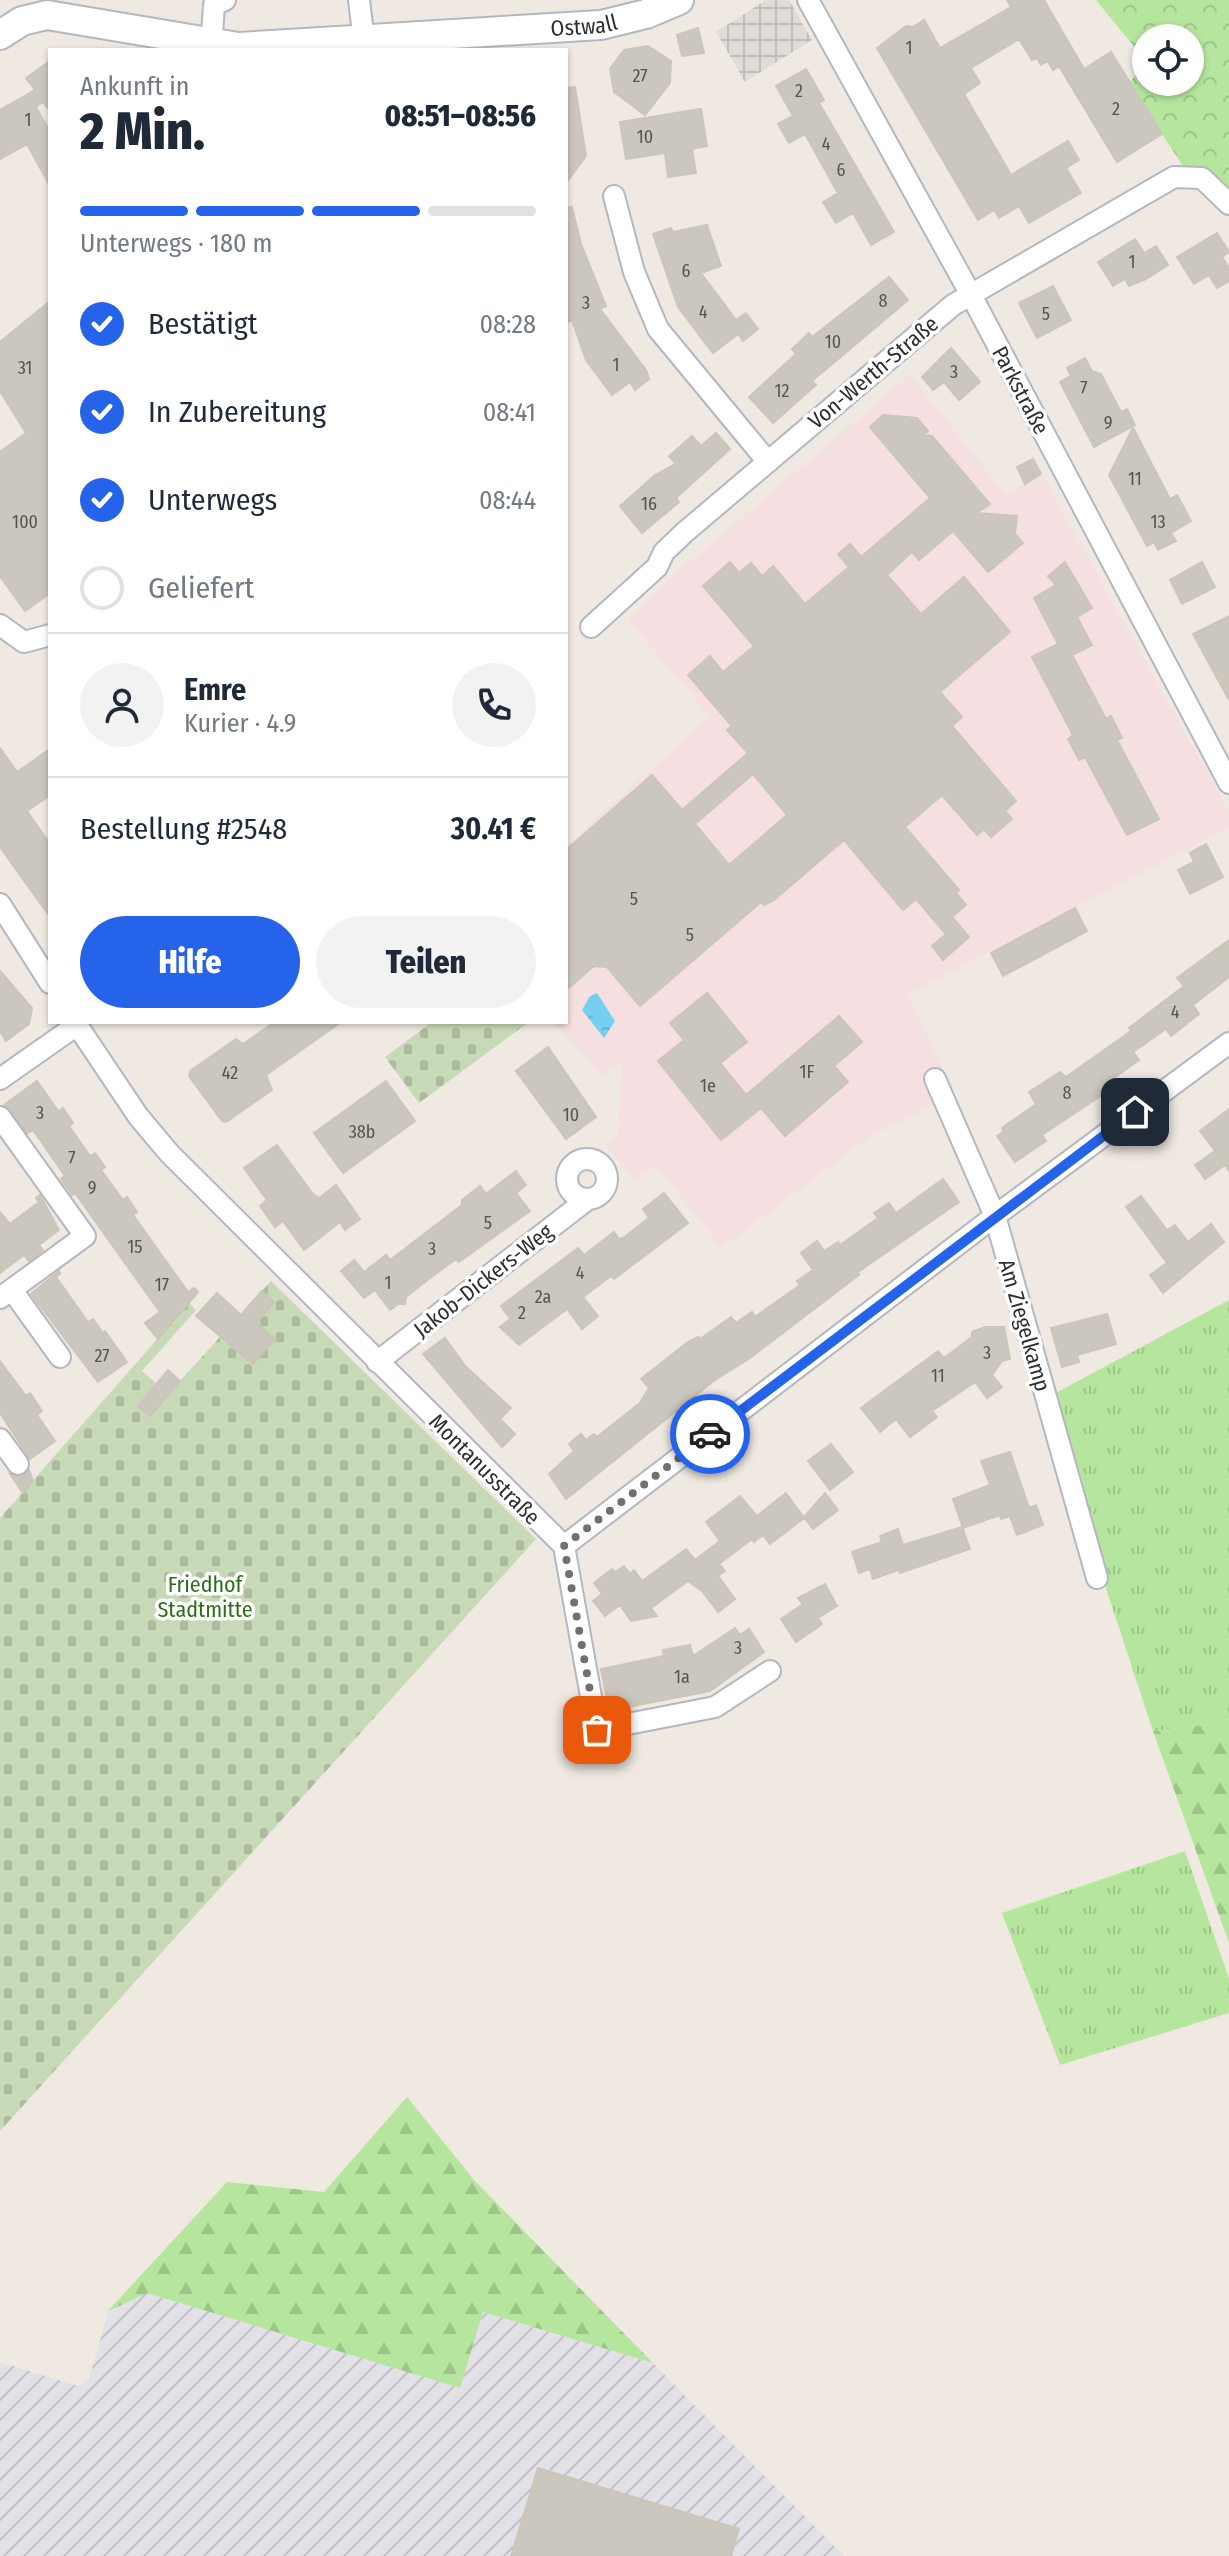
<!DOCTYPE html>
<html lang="de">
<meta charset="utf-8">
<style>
body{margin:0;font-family:"Fira Sans Condensed",sans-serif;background:#f2f2f3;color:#1f2937;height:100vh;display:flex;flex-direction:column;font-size:30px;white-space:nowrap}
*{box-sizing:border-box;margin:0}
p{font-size:26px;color:#747a83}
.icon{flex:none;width:44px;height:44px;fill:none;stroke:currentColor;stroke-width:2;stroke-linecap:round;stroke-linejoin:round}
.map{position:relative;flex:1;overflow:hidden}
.drawer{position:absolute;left:48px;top:48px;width:520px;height:976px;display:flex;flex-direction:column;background:#fff;border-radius:0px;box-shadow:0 2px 6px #0004}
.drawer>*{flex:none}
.tools{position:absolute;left:1132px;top:24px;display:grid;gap:16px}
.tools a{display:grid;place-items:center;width:72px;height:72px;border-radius:50%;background:#fff;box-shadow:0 2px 6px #0004;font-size:40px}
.pin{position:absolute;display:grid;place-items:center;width:68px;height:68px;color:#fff;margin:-34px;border-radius:16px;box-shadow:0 4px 12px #0006}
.courier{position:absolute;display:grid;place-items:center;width:80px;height:80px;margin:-40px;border:6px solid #2563eb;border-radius:50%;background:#fff;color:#222;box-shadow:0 2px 10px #0007}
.headline em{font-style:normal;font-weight:800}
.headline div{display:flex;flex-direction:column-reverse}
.headline{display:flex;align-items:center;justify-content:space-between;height:136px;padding:0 32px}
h1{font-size:52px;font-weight:800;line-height:60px}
.bar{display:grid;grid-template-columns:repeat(4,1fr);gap:12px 8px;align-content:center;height:96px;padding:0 32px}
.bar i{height:10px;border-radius:6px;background:#e0e1e3}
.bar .active{background:#2563eb}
.bar p{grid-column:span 4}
.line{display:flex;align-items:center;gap:20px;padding:0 32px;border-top:2px solid #e0e1e3}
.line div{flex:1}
.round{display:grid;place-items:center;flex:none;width:84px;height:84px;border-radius:42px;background:#f2f2f3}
ol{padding:0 32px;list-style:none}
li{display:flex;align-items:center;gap:24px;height:88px}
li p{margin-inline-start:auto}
li .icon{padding:8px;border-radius:50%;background:#2563eb;color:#fff;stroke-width:4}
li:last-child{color:#747a83}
li i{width:44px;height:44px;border:4px solid #e0e1e3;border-radius:50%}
.cta{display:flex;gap:16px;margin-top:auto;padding:16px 32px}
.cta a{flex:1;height:92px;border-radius:48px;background:#2563eb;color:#fff;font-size:32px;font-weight:800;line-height:92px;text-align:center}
.cta a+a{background:#f2f2f3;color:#1f2937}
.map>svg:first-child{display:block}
.industrial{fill:url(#industrial-furrows)}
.medical{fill:#f5dfe0}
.grass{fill:url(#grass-tufts)}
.forest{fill:url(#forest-firs)}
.cemetery{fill:url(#cemetery-stones)}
.park{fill:url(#park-crowns);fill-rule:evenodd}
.plaza{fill:url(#plaza-grid)}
.water{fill:url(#water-ripples)}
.building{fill:#cbc7bf;stroke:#cbc5ba;stroke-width:2;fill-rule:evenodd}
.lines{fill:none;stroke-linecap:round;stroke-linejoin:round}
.street-casing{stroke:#b4b7c1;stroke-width:24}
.secondary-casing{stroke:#b4b7c1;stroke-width:32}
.street{stroke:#fff;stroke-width:20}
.secondary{stroke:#fff;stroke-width:28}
.done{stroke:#726f6d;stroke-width:8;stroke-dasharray:0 14.4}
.route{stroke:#2563eb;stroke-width:10}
.labels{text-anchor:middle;stroke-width:7;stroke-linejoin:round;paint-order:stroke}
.number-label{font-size:18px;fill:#555452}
.street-label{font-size:22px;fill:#2e2e2e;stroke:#fff}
.park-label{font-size:22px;fill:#2c6e1b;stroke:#fff}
</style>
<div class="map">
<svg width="1229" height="2556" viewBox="0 0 1229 2556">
<defs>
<pattern id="industrial-furrows" width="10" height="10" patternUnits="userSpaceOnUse" patternTransform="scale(2)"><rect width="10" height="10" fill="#e3e1e8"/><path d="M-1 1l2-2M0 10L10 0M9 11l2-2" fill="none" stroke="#c3c1c7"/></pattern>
<pattern id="grass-tufts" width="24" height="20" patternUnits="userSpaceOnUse" patternTransform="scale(2)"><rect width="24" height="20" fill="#b6e59e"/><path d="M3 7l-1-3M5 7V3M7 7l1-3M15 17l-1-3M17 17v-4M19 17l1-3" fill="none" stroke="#9dc588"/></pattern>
<pattern id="forest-firs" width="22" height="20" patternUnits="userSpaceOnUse" patternTransform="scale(2)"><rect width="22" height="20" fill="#b6e59e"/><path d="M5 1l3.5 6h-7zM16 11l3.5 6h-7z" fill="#9dc588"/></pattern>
<pattern id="cemetery-stones" width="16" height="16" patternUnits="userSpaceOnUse" patternTransform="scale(2)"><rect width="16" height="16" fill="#c8d9b8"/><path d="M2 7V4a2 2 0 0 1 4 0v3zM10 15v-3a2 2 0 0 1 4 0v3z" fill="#acbb9e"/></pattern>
<pattern id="park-crowns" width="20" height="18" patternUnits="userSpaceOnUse" patternTransform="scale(2)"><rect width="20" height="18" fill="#b6e59e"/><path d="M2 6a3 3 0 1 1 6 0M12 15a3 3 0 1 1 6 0" fill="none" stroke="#9dc588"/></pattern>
<pattern id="plaza-grid" width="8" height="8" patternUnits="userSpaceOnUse" patternTransform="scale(2)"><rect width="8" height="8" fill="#dfdcd8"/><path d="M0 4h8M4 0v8" fill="none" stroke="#c0bdba"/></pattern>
<pattern id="water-ripples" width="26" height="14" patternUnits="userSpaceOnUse" patternTransform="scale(2)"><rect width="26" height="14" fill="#75cff0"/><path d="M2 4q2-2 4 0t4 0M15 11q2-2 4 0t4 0" fill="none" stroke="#66b2ce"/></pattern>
</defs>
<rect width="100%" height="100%" fill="#efe9e1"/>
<path class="industrial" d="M147,2293l313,95 23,-76 170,51 191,193h-844v-194l78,24 11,-7 19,-66z"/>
<path class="medical" d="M910,375l95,119 37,-19 187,337v15l-322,168 48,99 -85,42 -149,112 -64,-83 -23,16 -28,-37 12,-9 4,-71 -21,11 -47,-53h12v-176l144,-130 -82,-96 43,-42z"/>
<path class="grass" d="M1229,1300v422l-76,9 -53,-161 -48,-175z
M1185,1851l44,128v34l-169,52 -58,-152z"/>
<path class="forest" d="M1229,1722v221l-76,-212z
M407,2097l68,84 178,182 -170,-51 -23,76 -313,-95 -40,19 120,-130 97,10z"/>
<path class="cemetery" d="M432,1022h97l-110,81 -34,-46z
M271,1281l265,258 -536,592v-613l189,-215 7,7 -54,61 26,23z"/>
<path class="park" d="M1096,0h133v211l-38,-33 -62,-94 16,-24zM1146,38h44v44h-44z"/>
<path class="plaza" d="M766,0h23l23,40 -67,42 -29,-50z"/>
<path class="water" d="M597,993l18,28 -11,17 -22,-28 8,-14z"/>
<path class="building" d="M1007,0h37l40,69 27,-17 51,82 -45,28 -58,-96 -6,4 -5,-9 -7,4 -4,-7 -5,2 -13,-21 -48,29 9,15 -16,11 47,81 57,-34 11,19 -13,8 15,25 -52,30 -10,-17 -20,12 -5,-8 -16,10 -101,-172 29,-22 7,1 11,-7 16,28 71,-41z
M698,28l6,25 -22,3 -5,-21z
M648,46l23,15 -1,22 -25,32 -31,-23 -4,-23 14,-19z
M50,61v50l-7,-9 -7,5 14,25v54l-23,-42 -27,15v-49l35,-20 -9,-12z
M806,69l18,31 -5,3 75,129 -23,13 -18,-32 -17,10 -13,-21 15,-9 -33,-59 -16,9 -11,-19 15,-8 -17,-30z
M575,87l11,69 -20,27v-95z
M701,109l6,37 -15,3 4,24 -28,4 -3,-24 -39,6 -6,-37z
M572,207l9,37 25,62 -6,3 46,61 3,9 -14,11 -5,-8 -18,13 -26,-35 -14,-40 -6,3v-115z
M707,225l14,41 -20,7 35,47 10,-7 12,16 -15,12 -5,-7 -25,19 -35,-46 -25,-73 18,-6 2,4z
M1217,233l12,19 -7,5 7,11v13l-12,7 -8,-13 -15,9 -17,-27z
M1135,239l9,14 12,-7 12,19 -22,14 -17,7 -4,-7 -12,7 -15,-24z
M889,277l19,23 -96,81 4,4 -43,38 -24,-26 47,-43 -4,-5 17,-16 3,4z
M1053,286l18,34 -34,18 -18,-35z
M50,301v292l-25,18 -25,-35v-124l26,-19 -26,-42v-49z
M951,348l29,34 -21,18 -15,-18 -11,8 -11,-13z
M1085,358l7,13 9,3 20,38 6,-3 8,16 -41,22 -34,-65 11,-6 -4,-8z
M883,415l34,3 11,13 -5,4 9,1 58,68 -14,9 41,3 -2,18 8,9 -35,29 -35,-41 -34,29 -7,-8 -25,23 34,39 43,-37 46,55 -70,60 22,25 -10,9 64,75 -11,10 7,8 -21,18 -7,-8 -7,6 -35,-40 -37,32 54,63 -3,3 10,12 -14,12 17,20 -26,23 -11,-14 14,-12 -30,-35 -13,11 -59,-70 -70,60 -10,5 -3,-3 -121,104 -33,-39 -13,-1 -28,24v-140l86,-75 30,35 66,-57 -21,-23 5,-4 -44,-51 22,-19 13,16 31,-26 -51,-60 27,-24 9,11 12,-10 11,13 11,-10 32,38 44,-37 -11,-13 12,-10 11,13 69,-59 -60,-71zM753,774l34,41 -58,50 -34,-41z
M1133,428l37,71 7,-4 14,26 -20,12 5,8 -18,9 -4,-8 -7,4 -38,-71z
M716,433l14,16 -54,49 3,4 -37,31 -22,-27 35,-31 21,-11 -7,-8 23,-20 9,10z
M1033,459l8,15 -16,10 -8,-17z
M1065,562l27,46 -15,9 15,28 -20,10 34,64 5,-3 11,22 -5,2 42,79 -32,16 -42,-78 -6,3 -11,-21 5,-4 -41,-78 26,-13 -24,-46 22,-13 -8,-9z
M1202,562l13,25 -33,17 -12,-24z
M1229,616v84l-36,-66z
M0,748l17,24 33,-23v46l-23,16 23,33v73l-50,-70z
M1206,844l17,33 -33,17 -12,-24 16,-8 -4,-9z
M1075,908l12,23 -84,45 -12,-23z
M1229,940v37l-36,28 6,9 -28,22 -5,-7 -33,23 6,8 -38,27 4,6 -63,42 4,6 -31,21 -18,-26 7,-5 -2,-3 34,-24 -7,-12 31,-20 6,5 65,-46 -2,-3 55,-42 -7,-8z
M0,971l32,37 -3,16 -23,17 -6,-10z
M707,993l40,49 -27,21 26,32 93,-79 23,26 -28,24 14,16 -63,54 -24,-28 -40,32 -63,-79 26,-21 -14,-17z
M275,1022h66l-75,53 6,15 -46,32 -4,-1 -33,-45 1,-5 46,-32 7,5z
M548,1047l48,70 -30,22 -50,-68z
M37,1081l22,31 4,-4 10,15 -4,3 21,30 5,-3 10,14 -4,3 22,30 4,-3 10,15 -4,3 55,77 6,-4 4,4 -40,47 -13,-16 15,-11 -85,-119 -3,2 -11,-16 4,-3 -32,-46 -6,3 -23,-28z
M386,1081l29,40 -72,52 -29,-40z
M1229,1109v62l-4,-6 -20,14 -10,-14 20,-14 -15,-20z
M277,1145l36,49 6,4 17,-13 24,34 -15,11 -5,-8 -36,28 -21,-29 -8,6 -15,-21 7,-6 -23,-32z
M516,1171l10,14 -10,8 14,18 -71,51 -3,-3 -26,19 -24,19 -1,7h-7l-8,6 -15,-20 -11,8 -23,-27 13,-11 10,12 22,-17 4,5 72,-55v-5l18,-14 6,8z
M943,1179l16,23 -101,70 1,3 -109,83 -35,22 -149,119 -17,-25 25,-23 -5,-7 12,-10 5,6 8,-6 3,3 43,-34 9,-15 -8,-9 47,-37 10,-5 2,2 31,-22 5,6 16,-11 3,5 45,-32 -3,-4 16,-11 -12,-17 16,-12 7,10 14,-9 2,3 38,-27 -4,-5 15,-10 7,10z
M664,1193l24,30 -74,56 -3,-3 -28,21 15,19 -16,13 -15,-20 -48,36 -19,-18 10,-8 -9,-13 77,-58 6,7 30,-23 5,7 4,-1 26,-20 -6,-9z
M40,1195l19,35 -20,15 4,5 -14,11 -5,-6 -24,18v-61l10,12 29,-22 -3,-4z
M1141,1196l26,34 8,-5 13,17 23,-18 13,18 -61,51 -13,-18 17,-12 -41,-56z
M59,1271l1,3 -4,3 32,45 5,-3 10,14 2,-2 22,31 -29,20 -67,-88z
M262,1291l12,11 -18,21 19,16 -22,25 -57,-48 21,-23 24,22z
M1107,1314l9,30 -39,11 2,7 -17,5 -11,-39z
M985,1327h19l6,32 -8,2 -10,14 10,12 -15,11 -12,-16 -43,29 5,6 -27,20 -14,-18 -16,13 -19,-24 77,-57 6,7 28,-21v-5z
M445,1338l21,29 45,41 -11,11 15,15 -13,13 -79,-93z
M0,1361l26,35 4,-3 12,18 -5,4 18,26 -25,18 -30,-46z
M168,1370l12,11 -30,35 -12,-10z
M831,1444l22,28 -23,18 -22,-29z
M1010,1452l19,56 7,-3 7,20 -26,10 -7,-19 -9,3 -1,-4 -37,13 -10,-29 37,-14 -9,-24z
M29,1470l4,11 -10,12 -13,-19 10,3z
M786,1493l18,25 -34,26 -7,-9 -9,7 -2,-3 -33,25 6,7 -7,5 17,23 -17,13 -16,-21 -14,-10 -37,27 6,8 -26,5 -11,-16 -15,11 -12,-15 9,-7 -8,-11 18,-14 3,3 9,-6 6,8 4,-4 8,11 44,-32 9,11 25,-19 -14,-19 34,-26 17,20z
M825,1493l13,17 -25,19 -9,-12z
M962,1527l8,22 -70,24 -2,-3 -25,9 -3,-10 -11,4 -7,-21 30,-10 -2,-6 18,-7 5,16z
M825,1584l12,22 -19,12 4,6 -26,18 -15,-23 22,-15 -5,-6z
M735,1628l5,7 9,-6 15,23 -54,39 -88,17 -1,-5 -13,2 -7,-36 63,-13 -1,-6 27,-5 3,11z
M538,2468l201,61 -8,27h-220z"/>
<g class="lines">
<defs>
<path id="street" d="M359,0l6,50
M808,0l163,295 258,488
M211,50l3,-45 11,-5
M614,196l20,76 24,57 110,133
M0,625l24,17 26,-7
M591,627l66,-60 7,-15 21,-20 268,-227 221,-128 28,1 27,26
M0,904l50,79
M75,1022l63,94 31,37 395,393
M0,1079l77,-54
M935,1079l60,137 102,362
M0,1117l85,119 -85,62
M567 1179a20 20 0 1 1 40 0a20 20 0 1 1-40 0Z
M12,1290l48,67
M377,1362l211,-163
M0,1439l18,25
M564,1546l431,-330 234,-173
M564,1546l33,184 118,-23 55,-36"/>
<g id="secondary">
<path id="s1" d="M0,35l22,-14 25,-6 191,32 363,-22 45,-11 33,-14"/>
</g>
</defs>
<use href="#street" class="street-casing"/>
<use href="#secondary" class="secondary-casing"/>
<use href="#street" class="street"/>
<use href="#secondary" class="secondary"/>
</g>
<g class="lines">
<path class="done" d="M597,1730l-33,-184 146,-112"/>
<path class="route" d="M710,1434l425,-322"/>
</g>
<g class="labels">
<g class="number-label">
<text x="909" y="54">1</text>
<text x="640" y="82">27</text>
<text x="799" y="97">2</text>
<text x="1116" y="115">2</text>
<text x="28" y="126">1</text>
<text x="645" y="143">10</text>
<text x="826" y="150">4</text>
<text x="841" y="176">6</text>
<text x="1132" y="268">1</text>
<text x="686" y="277">6</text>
<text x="883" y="307">8</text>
<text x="586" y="309">3</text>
<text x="703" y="318">4</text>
<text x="1046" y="320">5</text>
<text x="833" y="348">10</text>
<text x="616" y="371">1</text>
<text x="25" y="374">31</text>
<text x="954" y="378">3</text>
<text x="1084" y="394">7</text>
<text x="782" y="397">12</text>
<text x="1108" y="429">9</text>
<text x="1135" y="485">11</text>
<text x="649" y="510">16</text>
<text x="25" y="528">100</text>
<text x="1158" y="528">13</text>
<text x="634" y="905">5</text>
<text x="690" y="941">5</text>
<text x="1175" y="1018">4</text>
<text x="807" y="1078">1F</text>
<text x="230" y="1079">42</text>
<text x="708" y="1092">1e</text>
<text x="1067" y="1099">8</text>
<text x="40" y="1119">3</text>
<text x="571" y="1121">10</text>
<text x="362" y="1138">38b</text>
<text x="72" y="1164">7</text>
<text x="92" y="1194">9</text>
<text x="488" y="1229">5</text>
<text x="135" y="1253">15</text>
<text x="432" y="1255">3</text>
<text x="580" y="1279">4</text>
<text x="388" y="1289">1</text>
<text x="162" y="1291">17</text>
<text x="543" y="1303">2a</text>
<text x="522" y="1319">2</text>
<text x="987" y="1359">3</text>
<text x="102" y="1362">27</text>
<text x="938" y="1382">11</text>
<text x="738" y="1654">3</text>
<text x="682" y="1683">1a</text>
</g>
<g class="street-label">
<text dy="8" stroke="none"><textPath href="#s1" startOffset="592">Ostwall</textPath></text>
<text transform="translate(873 372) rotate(-40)" y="8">Von-Werth-Straße</text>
<text transform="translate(1021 390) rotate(62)" y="8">Parkstraße</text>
<text transform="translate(483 1280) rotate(-38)" y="8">Jakob-Dickers-Weg</text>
<text transform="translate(1025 1325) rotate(74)" y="8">Am Ziegelkamp</text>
<text transform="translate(485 1469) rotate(45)" y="8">Montanusstraße</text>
</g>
<g class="park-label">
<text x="205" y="1592">Friedhof<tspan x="205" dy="25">Stadtmitte</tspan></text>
</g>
</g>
</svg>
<div class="tools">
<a><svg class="icon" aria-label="locate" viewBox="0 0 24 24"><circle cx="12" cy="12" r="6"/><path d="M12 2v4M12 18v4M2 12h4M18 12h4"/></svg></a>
</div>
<div class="pin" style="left:597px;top:1730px;background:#ea580c"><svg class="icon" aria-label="bag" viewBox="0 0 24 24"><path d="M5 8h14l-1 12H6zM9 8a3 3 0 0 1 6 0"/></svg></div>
<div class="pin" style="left:1135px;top:1112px;background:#1f2937"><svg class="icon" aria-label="home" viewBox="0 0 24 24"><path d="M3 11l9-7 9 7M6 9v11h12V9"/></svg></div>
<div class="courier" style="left:710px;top:1434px"><svg class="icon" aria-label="car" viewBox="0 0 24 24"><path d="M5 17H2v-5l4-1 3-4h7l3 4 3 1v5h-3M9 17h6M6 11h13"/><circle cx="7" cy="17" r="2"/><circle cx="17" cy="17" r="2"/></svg></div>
<section class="drawer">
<div class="headline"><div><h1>2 Min.</h1><p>Ankunft in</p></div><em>08:51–08:56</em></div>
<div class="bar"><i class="active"></i><i class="active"></i><i class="active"></i><i></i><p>Unterwegs · 180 m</p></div>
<ol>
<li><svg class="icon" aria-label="check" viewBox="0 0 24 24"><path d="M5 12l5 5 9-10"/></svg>Bestätigt<p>08:28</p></li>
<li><svg class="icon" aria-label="check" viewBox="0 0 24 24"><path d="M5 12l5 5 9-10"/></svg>In Zubereitung<p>08:41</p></li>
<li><svg class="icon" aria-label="check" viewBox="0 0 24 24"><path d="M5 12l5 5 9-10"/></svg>Unterwegs<p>08:44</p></li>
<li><i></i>Geliefert</li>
</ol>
<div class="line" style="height:144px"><a class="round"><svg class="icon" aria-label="person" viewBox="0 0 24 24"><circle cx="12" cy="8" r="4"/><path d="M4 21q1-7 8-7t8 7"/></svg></a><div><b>Emre</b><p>Kurier · 4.9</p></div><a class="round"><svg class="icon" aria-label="phone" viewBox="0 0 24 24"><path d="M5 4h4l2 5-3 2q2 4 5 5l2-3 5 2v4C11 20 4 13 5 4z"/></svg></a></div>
<div class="line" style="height:104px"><div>Bestellung #2548</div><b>30.41 €</b></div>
<div class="cta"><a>Hilfe</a><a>Teilen</a></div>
</section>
</div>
